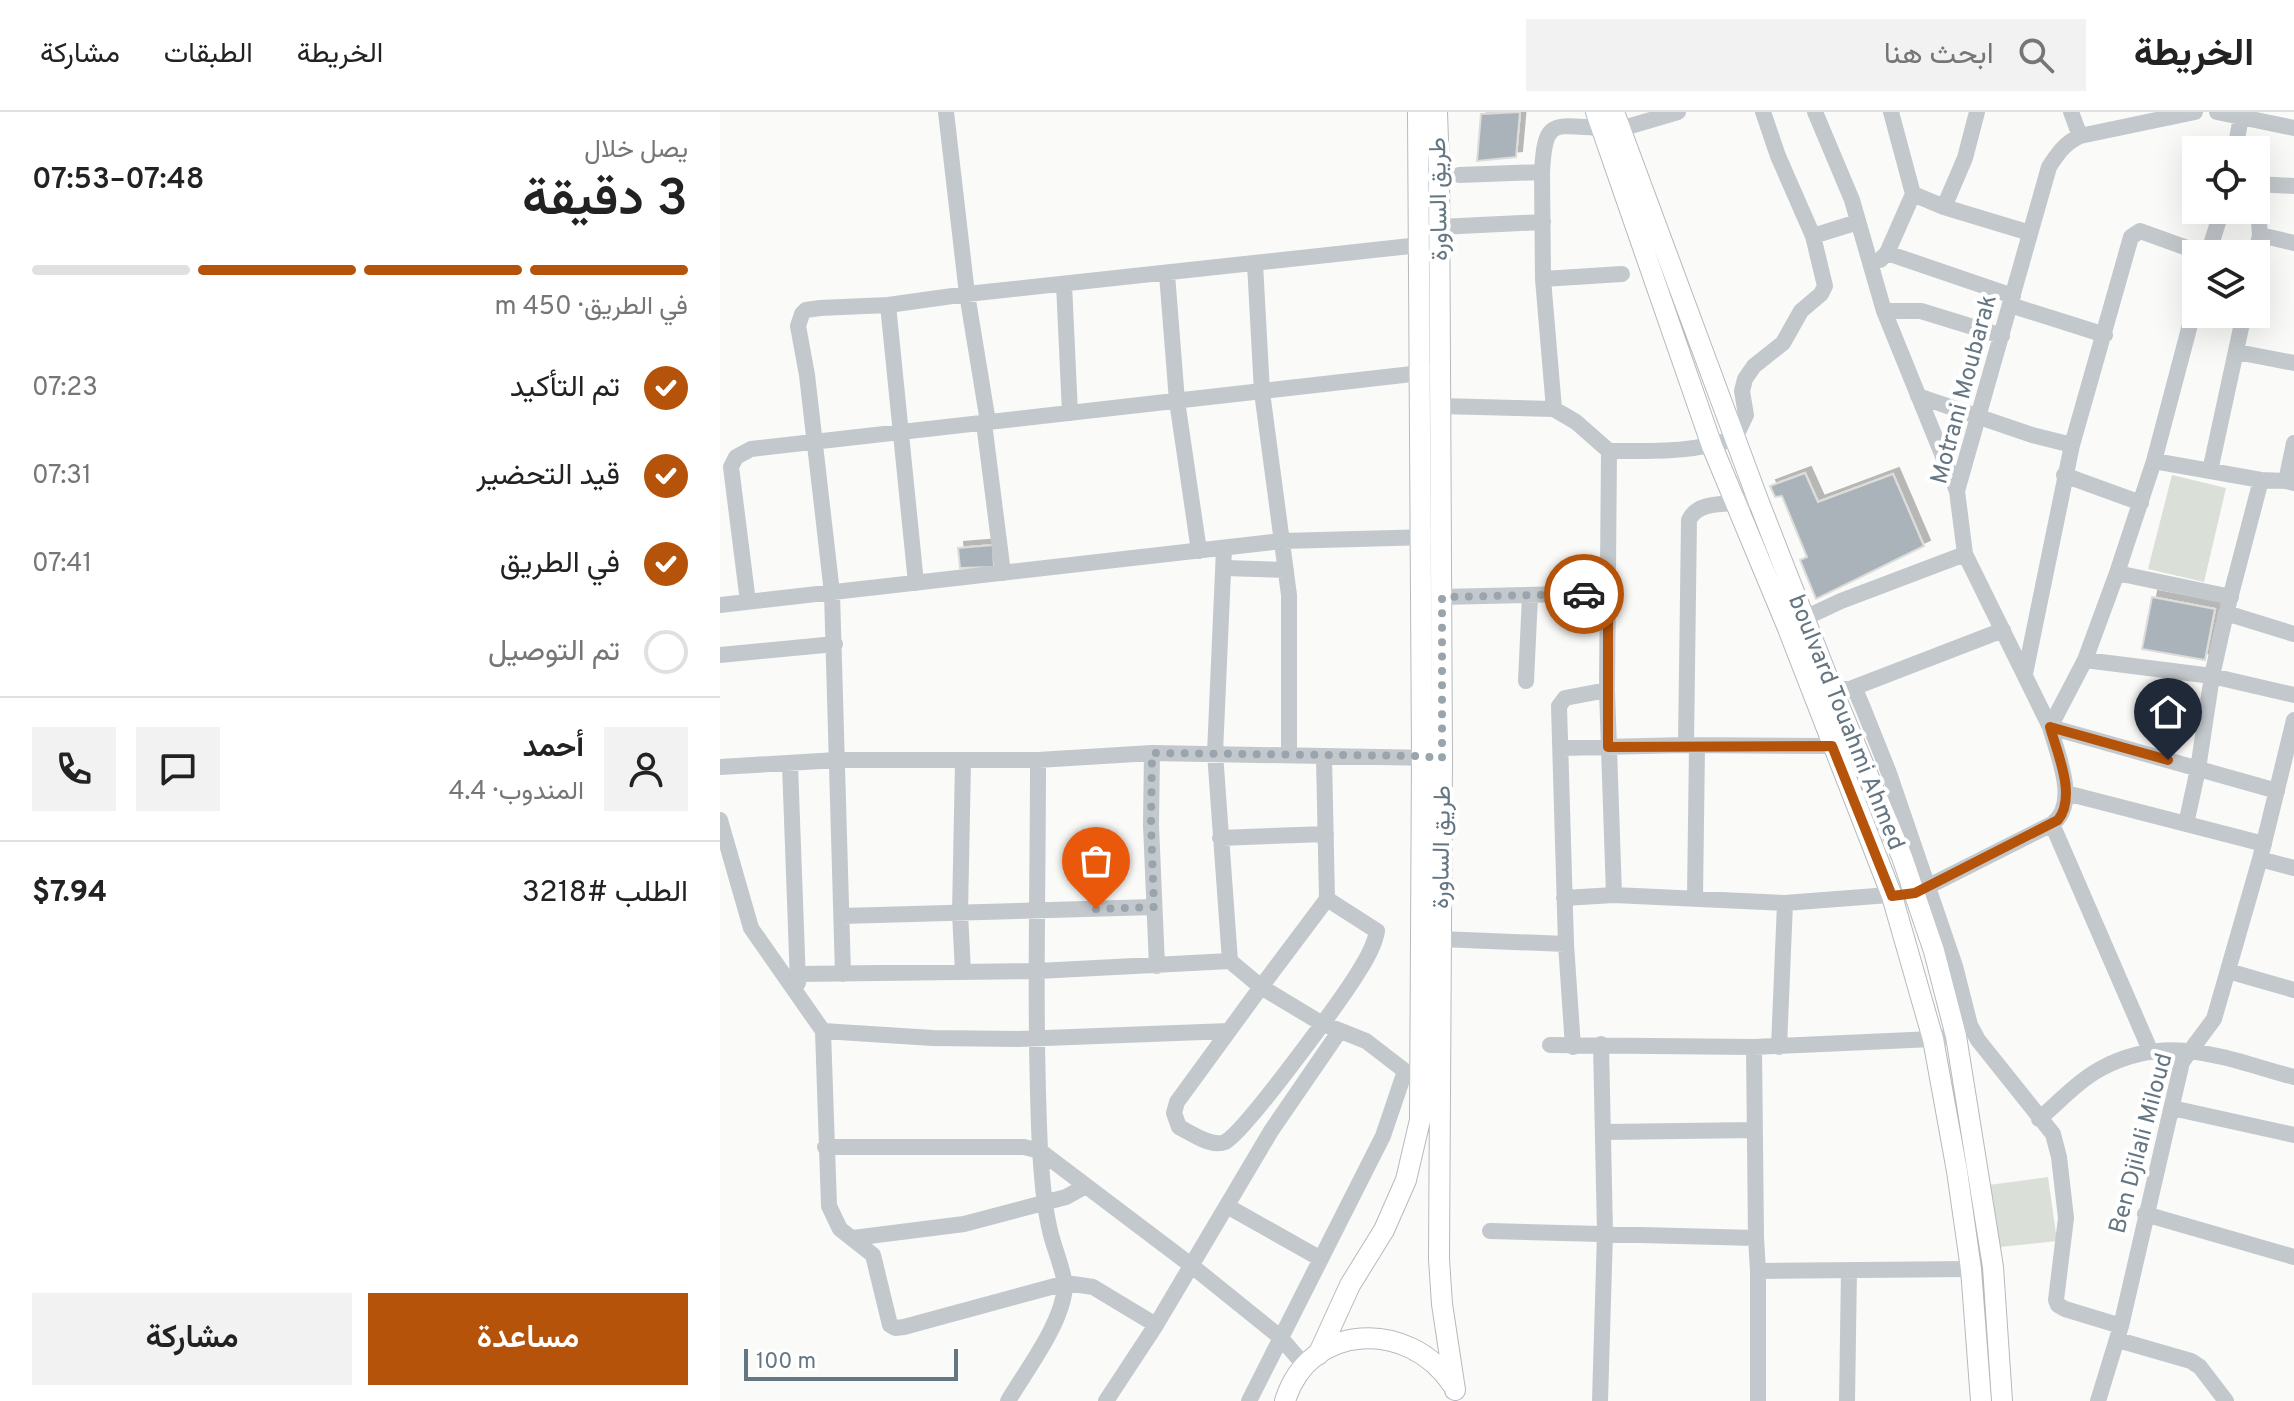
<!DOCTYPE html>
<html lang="ar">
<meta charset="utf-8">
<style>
body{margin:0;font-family:Overpass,Vazirmatn,sans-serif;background:#f2f2f2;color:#222;direction:rtl;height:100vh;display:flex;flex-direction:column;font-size:30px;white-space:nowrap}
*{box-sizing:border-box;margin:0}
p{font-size:26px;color:#767676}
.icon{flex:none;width:44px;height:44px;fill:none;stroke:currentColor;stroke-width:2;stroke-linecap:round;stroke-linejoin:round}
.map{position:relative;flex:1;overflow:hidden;direction:ltr}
.details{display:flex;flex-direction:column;background:#fff;width:720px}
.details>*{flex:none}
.controls{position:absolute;left:1462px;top:24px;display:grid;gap:16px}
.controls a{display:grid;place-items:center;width:88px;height:88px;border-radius:0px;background:#fff;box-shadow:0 8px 32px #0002;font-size:40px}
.scale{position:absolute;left:24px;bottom:20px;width:214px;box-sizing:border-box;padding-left:8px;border:4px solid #657683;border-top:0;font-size:22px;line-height:28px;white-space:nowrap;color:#657683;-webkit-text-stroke:6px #fff;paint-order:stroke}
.pin{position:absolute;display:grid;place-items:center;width:68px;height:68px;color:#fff;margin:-82px -34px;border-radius:50% 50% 50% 0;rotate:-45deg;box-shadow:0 0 8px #0007}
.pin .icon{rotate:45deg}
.courier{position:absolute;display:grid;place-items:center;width:80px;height:80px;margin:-40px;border:6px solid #b45309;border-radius:50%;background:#fff;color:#222;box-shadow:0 2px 10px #0007}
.overview em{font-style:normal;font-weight:600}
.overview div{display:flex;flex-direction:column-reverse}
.overview{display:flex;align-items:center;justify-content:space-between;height:136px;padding:0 32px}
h1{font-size:52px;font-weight:600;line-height:60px}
.bar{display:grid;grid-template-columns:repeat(4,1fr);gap:12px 8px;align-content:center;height:96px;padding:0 32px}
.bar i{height:10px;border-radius:6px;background:#e0e0e0}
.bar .on{background:#b45309}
.bar p{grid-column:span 4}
.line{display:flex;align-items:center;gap:20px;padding:0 32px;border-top:2px solid #e0e0e0}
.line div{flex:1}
.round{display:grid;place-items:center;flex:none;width:84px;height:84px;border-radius:0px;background:#f2f2f2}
ol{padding:0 32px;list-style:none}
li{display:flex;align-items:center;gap:24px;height:88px}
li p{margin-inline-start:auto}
li .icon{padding:8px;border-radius:50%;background:#b45309;color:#fff;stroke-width:4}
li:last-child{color:#767676}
li i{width:44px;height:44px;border:4px solid #e0e0e0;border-radius:50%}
.cta{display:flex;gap:16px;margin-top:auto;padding:16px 32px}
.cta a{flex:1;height:92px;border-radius:0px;background:#b45309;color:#fff;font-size:32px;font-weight:600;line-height:92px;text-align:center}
.cta a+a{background:#f2f2f2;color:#222}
header{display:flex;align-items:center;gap:48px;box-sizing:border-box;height:112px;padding:0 40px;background:#fff;border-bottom:2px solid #e0e0e0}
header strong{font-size:38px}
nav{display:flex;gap:44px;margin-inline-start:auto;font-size:28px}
.search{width:560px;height:72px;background:#f2f2f2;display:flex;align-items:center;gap:20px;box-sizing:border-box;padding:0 28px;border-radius:0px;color:#767676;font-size:30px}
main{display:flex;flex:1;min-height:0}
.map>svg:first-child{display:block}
.green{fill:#dadfd7}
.building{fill:#aab3b9;stroke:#dcdcda;stroke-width:2;filter:url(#shadow)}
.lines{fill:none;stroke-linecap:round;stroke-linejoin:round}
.major-casing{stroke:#b5babe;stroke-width:22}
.minor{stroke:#c3c8cc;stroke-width:16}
.major{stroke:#fff;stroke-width:20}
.done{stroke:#99a4ac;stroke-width:8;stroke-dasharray:0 14.4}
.route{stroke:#b45309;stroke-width:10}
.labels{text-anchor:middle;stroke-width:8;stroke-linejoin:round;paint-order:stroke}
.street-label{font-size:24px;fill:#657683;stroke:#fff}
</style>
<header>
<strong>الخريطة</strong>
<div class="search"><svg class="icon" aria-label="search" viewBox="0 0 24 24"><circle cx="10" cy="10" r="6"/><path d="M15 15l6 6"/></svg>ابحث هنا</div>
<nav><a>الخريطة</a><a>الطبقات</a><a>مشاركة</a></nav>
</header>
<main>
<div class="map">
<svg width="1574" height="1289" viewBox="0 0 1574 1289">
<defs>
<filter id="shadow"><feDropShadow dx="6" dy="-6" stdDeviation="0" flood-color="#0004"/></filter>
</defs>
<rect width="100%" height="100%" fill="#fafaf8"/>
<path class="green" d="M1452,363l54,13 -22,94 -56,-13z
M1328,1065l9,64 -57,6 -11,-62z"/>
<path class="building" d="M800,0l-4,45 -39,4 4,-47z
M1085,361l13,29 75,-28 31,72 -108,53 -16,-39 7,-3 -25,-61 -7,1 -5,-11z
M273,433l1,22 -34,1 -2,-20z
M1432,485l63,12 -10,51 -63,-11z"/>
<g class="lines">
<defs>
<path id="major" d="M717,0l2,57 3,590 -3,500 3,45 13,86
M876,0l116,334 75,180 105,270 41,143 24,132 14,98 10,132
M894,0l144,388 74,189 70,168 32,94 22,85 37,231 9,134
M598,1243l32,-70 34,-55 22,-50 14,-60 2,-364 -4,-644
M565,1289c24,-79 124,-82 167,-17"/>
</defs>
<use href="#major" class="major-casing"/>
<path class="minor" d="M226,0l21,182 21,128
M1095,0l37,88 32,111 73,180
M1171,0l22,82 31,13 86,26
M1351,0l9,24
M1475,0l-115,24c-15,7 -22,17 -31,31l-92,324 8,63 85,173 227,64
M1497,0l77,16
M900,17l58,-17
M1515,38l6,-33
M822,60l1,107 11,130
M739,63l83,-3c3,-55 11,-46 60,-44
M1536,72l4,51 -4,19
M1536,72l38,2
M1224,95l21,-49 12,-46
M719,115l104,-5
M1540,123l34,8
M1093,124l45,-14
M1167,141l126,43
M1488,142l14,-44
M1160,148l7,-7 26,-59
M535,152l7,128 27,203v160
M447,162l10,127 22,150
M823,167l79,-5
M344,172l6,129
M168,193l28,278
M1290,193l95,30
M1164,199h37l81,25
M1517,240l57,11
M1198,284l114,39 40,10 -47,229
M720,294l114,3 22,13 33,29c43,0 85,2 126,-13l11,-23 -4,-24 3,-12 9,-13 29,-23 18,-32 20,-17 4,-8 -12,-50 -35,-80 -15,-44
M264,311l19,150
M1574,331l-8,38 8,2
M1352,333l59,-208 9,-6 64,23
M1434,349l42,-159
M1490,359l34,-157
M1344,363l77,28
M504,437l-9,204 15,208
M504,456l62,2
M1397,461l37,-112 107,19 25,1
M722,485l166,-4
M28,490l-17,-135 5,-10 15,-8 679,-77
M0,493l562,-64 149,-4
M1508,494l33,-126
M1076,510l45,-21 124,-47
M1574,522l-68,-21 -14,63 82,19
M0,543l115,-11
M1365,548l32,-87 114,24
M806,569l4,-85
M1112,577h18l7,5 6,14 26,65 66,193 15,59 8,15 75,94 6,23 7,61 -10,82 2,5 7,4 56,17
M1130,577l153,-59
M887,578l7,205
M966,633l3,-225c9,-20 40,-15 58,-18
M841,636l125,-3 146,1
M432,641l-1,72 6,141
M70,653l8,218
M0,655l117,-7h201l114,-7 281,5
M1346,681l198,51
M0,708l31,108 72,103 110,7 86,1 210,-8
M1332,712l98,226
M500,726l106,-4
M1540,747l34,9
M844,786l50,-3 171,8 130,-10 137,-69c28,-20 5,-70 -2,-97l35,-67 127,16 -14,93 -12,55
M975,786l2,-152
M607,787l50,32c-2,13 -11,29 -18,40 -15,25 -114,161 -134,171 -13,6 -34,-9 -46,-15l-5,-14 3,-11 84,-115 60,36 45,18 39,30 17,9
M122,804l312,-9
M720,827l126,5
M1508,859l66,19
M243,860l-3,-59 3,-151
M78,862l240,-3 192,-10 31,26 66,-88 -3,-142
M123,862l-11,-381 -25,-218 -9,-49 4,-12 4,-4 14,-2 68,-3 79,-11 453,-49
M103,919l6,175 11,23 33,26 17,70 5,3 9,-1 162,-44 27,4 63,38
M830,933l204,2 179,-8 23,-3
M853,935l-7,-103 -7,-238 6,-8 42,-8 2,-239
M1034,935l2,191
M1059,935l6,-144
M1452,996l122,27
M1319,1007c20,-17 40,-39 63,-51 68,-36 124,-9 192,9
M884,1020l151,-2
M105,1035h199l16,4 152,115 88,71 25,29
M507,1094l94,53
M1425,1102l149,43
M770,1119l266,7 2,33
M133,1126l111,-14 102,-27 20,-11
M1398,1228l73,21 9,6 26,34
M288,1289c19,-32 54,-77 57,-114 1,-9 -11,-40 -14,-52 -7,-28 -9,-56 -11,-85 -6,-130 -2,-260 -2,-390
M386,1289l50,-76 115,-194 68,-99
M529,1289l134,-265 22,-65
M880,1289l5,-168 -4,-189
M1038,1289v-130l213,-2
M1127,1289l2,-131
M1378,1289l23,-75 61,-264 32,-43 46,-160 34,-139"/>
<use href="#major" class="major"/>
</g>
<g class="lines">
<path class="done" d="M376,797l58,-2 -3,-82 1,-72 270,3 20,3v-162l142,-3"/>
<path class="route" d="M864,482l24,-1v154l224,-1 60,150 23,-3 143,-73c19,-24 -1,-67 -8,-93l118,33"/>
</g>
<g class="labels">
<g class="street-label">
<text transform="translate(718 87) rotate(-91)" y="8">طريق الساورة</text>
<text transform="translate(1243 277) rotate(-75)" y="8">Motrani Moubarak</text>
<text transform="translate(1127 610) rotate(68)" y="8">boulvard Touahmi Ahmed</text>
<text transform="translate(721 735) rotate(-89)" y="8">طريق الساورة</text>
<text transform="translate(1420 1031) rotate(-75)" y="8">Ben Djilali Miloud</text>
</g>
</g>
</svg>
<div class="controls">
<a><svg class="icon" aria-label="locate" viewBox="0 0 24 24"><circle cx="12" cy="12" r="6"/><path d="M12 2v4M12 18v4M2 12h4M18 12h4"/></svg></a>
<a><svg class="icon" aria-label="layers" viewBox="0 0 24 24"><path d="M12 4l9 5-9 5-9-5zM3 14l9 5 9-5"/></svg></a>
</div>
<div class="scale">100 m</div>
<div class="pin" style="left:376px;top:797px;background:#ea580c"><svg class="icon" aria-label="bag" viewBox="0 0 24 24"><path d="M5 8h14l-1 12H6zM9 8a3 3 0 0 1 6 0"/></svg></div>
<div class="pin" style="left:1448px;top:648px;background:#1f2937"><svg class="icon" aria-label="home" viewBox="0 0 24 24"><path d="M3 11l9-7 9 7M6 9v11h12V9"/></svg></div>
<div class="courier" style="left:864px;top:482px"><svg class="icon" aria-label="car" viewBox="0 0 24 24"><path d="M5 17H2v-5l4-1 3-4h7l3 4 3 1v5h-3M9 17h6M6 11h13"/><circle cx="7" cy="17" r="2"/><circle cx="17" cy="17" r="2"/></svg></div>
</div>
<section class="details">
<div class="overview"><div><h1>3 دقيقة</h1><p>يصل خلال</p></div><em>07:48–07:53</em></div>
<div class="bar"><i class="on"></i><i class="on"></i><i class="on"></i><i></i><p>في الطريق · 450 m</p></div>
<ol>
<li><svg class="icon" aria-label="check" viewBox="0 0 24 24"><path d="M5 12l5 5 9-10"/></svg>تم التأكيد<p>07:23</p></li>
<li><svg class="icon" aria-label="check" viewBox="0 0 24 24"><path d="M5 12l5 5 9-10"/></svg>قيد التحضير<p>07:31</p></li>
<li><svg class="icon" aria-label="check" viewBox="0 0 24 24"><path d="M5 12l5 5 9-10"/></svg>في الطريق<p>07:41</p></li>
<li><i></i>تم التوصيل</li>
</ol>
<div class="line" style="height:144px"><a class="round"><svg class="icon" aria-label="person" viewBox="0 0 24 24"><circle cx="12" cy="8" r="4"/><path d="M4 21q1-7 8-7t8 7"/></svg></a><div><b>أحمد</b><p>المندوب · 4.4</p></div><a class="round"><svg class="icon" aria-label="chat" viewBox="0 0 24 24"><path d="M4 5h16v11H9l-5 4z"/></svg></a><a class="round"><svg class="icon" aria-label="phone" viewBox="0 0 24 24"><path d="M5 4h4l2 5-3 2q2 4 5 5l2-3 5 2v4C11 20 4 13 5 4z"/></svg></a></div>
<div class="line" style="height:104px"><div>الطلب #3218</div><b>$7.94</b></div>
<div class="cta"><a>مساعدة</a><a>مشاركة</a></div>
</section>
</main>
